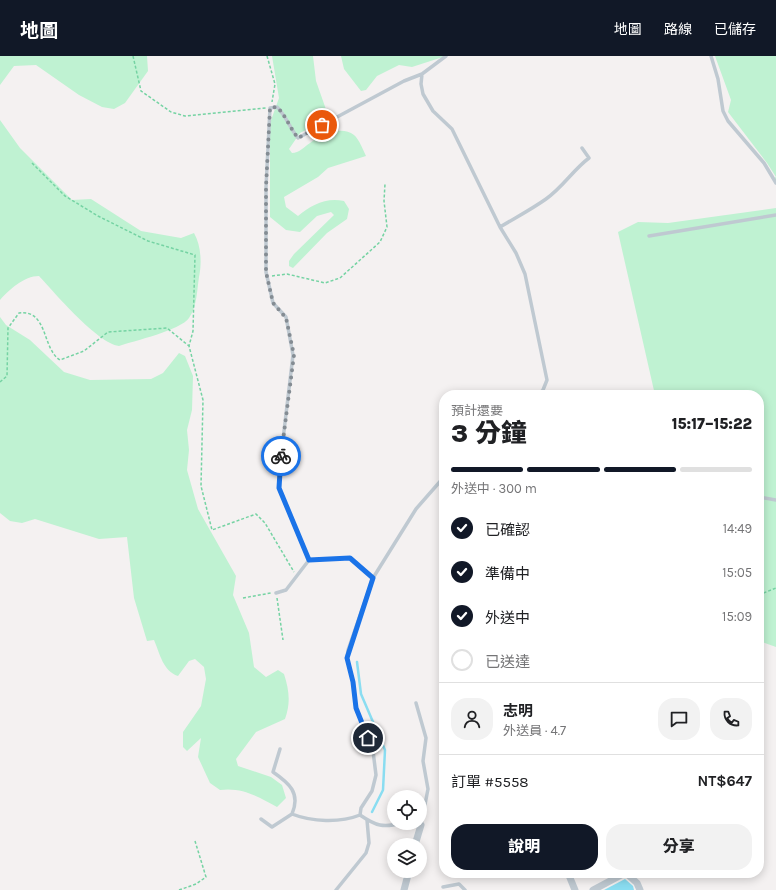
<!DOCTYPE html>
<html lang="zh-TW">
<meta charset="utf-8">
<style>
body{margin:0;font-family:Karla,"Noto Sans TC",sans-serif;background:#f2f2f2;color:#202124;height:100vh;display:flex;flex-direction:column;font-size:15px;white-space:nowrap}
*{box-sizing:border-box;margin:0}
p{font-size:13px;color:#757577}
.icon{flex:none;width:22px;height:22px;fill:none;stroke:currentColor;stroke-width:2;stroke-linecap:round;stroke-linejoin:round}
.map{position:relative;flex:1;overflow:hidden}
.details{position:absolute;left:439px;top:334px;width:325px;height:488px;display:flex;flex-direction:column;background:#fff;border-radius:16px;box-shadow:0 2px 10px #0003}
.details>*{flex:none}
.fabs{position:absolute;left:387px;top:734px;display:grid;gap:8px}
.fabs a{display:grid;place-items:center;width:40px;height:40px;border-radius:50%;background:#fff;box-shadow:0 2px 10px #0003;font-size:20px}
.pin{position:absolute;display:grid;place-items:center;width:34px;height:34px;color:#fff;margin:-17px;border:2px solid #fff;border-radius:50%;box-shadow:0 1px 4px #0007}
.courier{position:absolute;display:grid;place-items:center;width:40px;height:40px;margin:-20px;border:3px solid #1a73e8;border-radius:50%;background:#fff;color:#222;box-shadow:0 1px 5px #0007}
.head em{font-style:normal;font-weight:800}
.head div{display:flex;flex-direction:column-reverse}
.head{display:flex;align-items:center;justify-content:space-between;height:68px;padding:0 12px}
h1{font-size:26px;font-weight:800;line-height:30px}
.bar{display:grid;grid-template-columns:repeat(4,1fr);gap:6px 4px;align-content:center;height:48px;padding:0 12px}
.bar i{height:5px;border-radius:3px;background:#e0e0e0}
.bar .on{background:#111827}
.bar p{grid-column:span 4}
.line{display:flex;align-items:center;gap:10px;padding:0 12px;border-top:1px solid #e0e0e0}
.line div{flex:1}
.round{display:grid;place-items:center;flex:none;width:42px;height:42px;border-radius:16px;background:#f2f2f2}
ol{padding:0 12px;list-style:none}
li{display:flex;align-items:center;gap:12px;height:44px}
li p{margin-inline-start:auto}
li .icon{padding:4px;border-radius:50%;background:#111827;color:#fff;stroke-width:4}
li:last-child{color:#757577}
li i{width:22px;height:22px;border:2px solid #e0e0e0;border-radius:50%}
.button{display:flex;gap:8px;margin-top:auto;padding:8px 12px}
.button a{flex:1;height:46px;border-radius:16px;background:#111827;color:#fff;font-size:16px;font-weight:800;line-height:46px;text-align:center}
.button a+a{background:#f2f2f2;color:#202124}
header{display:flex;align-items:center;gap:24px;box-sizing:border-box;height:56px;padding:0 20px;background:#111827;color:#fff}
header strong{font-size:19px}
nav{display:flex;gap:22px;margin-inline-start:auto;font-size:14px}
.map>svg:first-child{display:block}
.green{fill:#bff2d2}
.water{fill:#8addf1}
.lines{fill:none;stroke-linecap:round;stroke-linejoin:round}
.stream{stroke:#8addf1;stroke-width:2.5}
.path{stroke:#75d3a3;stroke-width:1.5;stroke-dasharray:3 2;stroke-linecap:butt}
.service{stroke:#bfc9d1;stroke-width:3.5}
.minor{stroke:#bfc9d1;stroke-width:7}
.done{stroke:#848c93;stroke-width:4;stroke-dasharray:0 7.2}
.route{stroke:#1a73e8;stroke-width:5}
</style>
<header>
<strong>地圖</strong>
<nav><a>地圖</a><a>路線</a><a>已儲存</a></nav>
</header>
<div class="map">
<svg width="776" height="834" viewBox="0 0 776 834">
<rect width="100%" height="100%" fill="#f4f1f1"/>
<path class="green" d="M0,0h147l1,15 -23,32 -11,6 -12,-2 -23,-12 -43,-30 -22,1 -14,19z
M272,0h41l3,25 13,37 -29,15 -11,16 3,4c7,0 12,-6 18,-10 11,-8 31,-18 44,-8 5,4 9,15 12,21l-38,12 -10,9 -34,20 2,10 12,9c13,-11 28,-19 46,-15l5,8 -2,10 -20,14 -34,35 -4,-2v-5l5,-7 40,-39 -3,-3 -14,4 -17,16 -14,-2 -16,-13v-94l9,-25z
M341,0h105l-34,11 -13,-2 -22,11 -11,14 -5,1 -17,-22z
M715,0h61v128l-2,-6 2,-1 -9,-14 -39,-51 3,-12z
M0,64l20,28 52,52 19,-1 50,32 40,7 13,-5c7,12 8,30 5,44 -2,13 -2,30 -10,41 -8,12 -55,23 -70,28 -22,-3 -64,-53 -80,-70 -15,0 -30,14 -39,24z
M776,152v439l-17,-6v-246h-104l-37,-163 20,-10 30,1z
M0,261l6,8 24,15 34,32 26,8 61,-1 12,-6 16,-20 6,3 8,20 -1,34 -5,20 2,20 -2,20 11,39 38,67 -3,19 16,38 5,34 12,10 12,-7 6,4c5,16 7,28 1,45l-29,13 -20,27 2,7 33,11 11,8 4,13 -9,9c-19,-10 -34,-20 -57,-17l-10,-7 -12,-26 3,-19 -14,13 -4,-4v-15l18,-26 5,-27 -2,-12 -9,-8 -6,2 -11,15c-15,-5 -18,-22 -24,-36l-7,1 -13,-43 -7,-61 -28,2 -64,-20 -13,4 -12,-2 -10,-8z"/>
<path class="water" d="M625,823l8,7 1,4h-30z"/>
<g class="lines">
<path class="stream" d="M357,606l4,32 24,56 -2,40 -11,22"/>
<path class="path" d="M133,0l8,35 30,21 14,4 81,-8
M267,0l8,28 -3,18
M32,107l33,33 33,20 50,25 47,14 -2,76 -4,15 14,54 -2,86 11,44 44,-16 9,9 29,49
M272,220l15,-2 38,9 15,-5 40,-36 7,-15 -3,-26 1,-17
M0,326l7,-6 1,-48 11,-15c29,-4 23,36 41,47l24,-9 24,-19 59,-4 22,18
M759,537l2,1 15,-6
M243,542l28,-5
M277,542l6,42
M179,834l17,-6 10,-7 -11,-36"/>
<path class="service" d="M446,0l-24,18 -1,10 2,10 10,17 19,18 48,98 16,26 9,21 22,106 -4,10 -6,5
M711,0l7,23 5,32 5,10 36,42 12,20
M500,171c15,-9 32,-18 46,-28 17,-12 27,-29 43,-41l-7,-10
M649,180l127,-21
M759,441l17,3
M309,504l-30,-72 1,-23 13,-110 -7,-38 -13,-14 -7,-31v-85l4,-79 7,-1c9,9 13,21 21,31l106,-57 18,-7
M276,537l10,-3 23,-30 41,-2 23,20
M280,693l-7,23c16,11 28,21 19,42 20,8 48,9 68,1
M261,763l11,8 20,-13
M402,767c-19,5 -26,3 -42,-8l1,-7 11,-17 4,-16 -3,-24 -17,-43 -3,-26 -6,-24 1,-8 25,-72 43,-69 28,-32
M414,767l7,2 7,-36 -5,-28 3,-23 -10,-35
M443,831l16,-3 6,6
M336,834l30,-37 3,-10 -2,-23"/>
<path class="minor" d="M415,789l6,-20
M568,817l7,17
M626,817l11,10 3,7
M404,834l5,-19
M593,834l32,-17"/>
</g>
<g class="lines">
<path class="done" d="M281,400l13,-101 -8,-37 -13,-15 -7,-31v-85l4,-79 7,-1c9,9 13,21 21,31l24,-13"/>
<path class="route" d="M281,400l-2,32 30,72 41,-2 23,20 -26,80 6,24 3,26 12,30"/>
</g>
</svg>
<div class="fabs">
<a><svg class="icon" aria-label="locate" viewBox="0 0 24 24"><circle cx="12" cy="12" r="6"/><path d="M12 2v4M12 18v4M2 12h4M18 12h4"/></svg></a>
<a><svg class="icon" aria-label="layers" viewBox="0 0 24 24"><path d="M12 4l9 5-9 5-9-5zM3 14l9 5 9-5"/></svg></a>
</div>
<div class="pin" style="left:322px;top:69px;background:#ea580c"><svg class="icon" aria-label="bag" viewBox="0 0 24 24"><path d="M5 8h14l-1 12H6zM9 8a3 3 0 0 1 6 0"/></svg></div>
<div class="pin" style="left:368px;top:682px;background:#1f2937"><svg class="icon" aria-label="home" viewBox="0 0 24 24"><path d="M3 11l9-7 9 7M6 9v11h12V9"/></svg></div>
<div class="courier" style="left:281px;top:400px"><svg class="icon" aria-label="bike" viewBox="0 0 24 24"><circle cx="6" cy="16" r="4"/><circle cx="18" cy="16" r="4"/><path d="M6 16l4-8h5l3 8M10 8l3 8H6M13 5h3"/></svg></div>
<section class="details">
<div class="head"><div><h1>3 分鐘</h1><p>預計還要</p></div><em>15:17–15:22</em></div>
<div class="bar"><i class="on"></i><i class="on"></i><i class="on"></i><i></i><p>外送中 · 300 m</p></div>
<ol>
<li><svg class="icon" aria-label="check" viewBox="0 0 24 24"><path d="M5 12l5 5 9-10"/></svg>已確認<p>14:49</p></li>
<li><svg class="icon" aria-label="check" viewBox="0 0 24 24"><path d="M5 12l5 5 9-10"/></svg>準備中<p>15:05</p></li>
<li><svg class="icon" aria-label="check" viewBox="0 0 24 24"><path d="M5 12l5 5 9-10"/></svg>外送中<p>15:09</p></li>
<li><i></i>已送達</li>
</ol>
<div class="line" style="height:72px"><a class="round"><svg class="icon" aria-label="person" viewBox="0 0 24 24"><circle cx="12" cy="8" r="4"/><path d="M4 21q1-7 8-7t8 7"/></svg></a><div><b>志明</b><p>外送員 · 4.7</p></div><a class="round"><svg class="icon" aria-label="chat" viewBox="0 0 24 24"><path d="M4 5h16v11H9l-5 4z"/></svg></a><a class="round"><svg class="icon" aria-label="phone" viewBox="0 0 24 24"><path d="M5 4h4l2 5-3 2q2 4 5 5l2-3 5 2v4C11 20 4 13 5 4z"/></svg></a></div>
<div class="line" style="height:52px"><div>訂單 #5558</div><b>NT$647</b></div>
<div class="button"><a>說明</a><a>分享</a></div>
</section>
</div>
